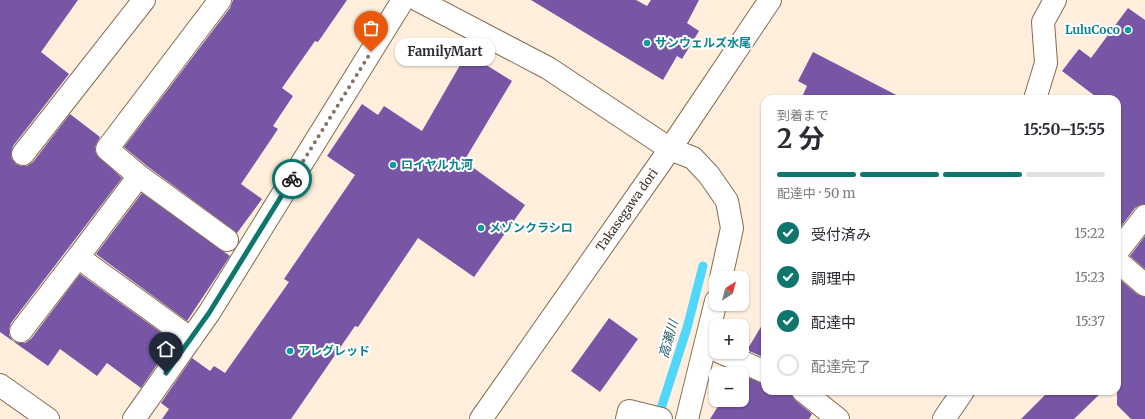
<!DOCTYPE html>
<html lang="ja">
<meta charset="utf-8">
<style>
body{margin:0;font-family:Merriweather,"Noto Sans JP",serif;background:#f2f2f3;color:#2b2b33;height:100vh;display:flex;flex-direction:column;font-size:15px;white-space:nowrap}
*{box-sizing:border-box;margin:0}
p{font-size:13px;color:#7c7c81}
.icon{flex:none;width:22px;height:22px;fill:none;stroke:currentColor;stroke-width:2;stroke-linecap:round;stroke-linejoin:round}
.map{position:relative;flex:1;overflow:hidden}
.side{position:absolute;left:761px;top:95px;width:360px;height:300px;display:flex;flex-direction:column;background:#fff;border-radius:12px;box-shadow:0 1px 3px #0004}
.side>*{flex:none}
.needle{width:26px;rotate:36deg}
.buttons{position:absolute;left:709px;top:271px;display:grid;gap:8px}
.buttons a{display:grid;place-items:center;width:40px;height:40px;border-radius:8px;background:#fff;box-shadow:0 1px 3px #0004;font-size:20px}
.pin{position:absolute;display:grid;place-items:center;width:34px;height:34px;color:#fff;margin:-41px -17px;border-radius:50% 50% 50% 0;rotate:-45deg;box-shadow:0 0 4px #0007}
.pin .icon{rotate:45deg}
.courier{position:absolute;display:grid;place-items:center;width:40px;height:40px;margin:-20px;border:3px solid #0f766e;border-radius:50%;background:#fff;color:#222;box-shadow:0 1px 5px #0007}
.bubble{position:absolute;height:28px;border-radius:12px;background:#fff;box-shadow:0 1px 3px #0004;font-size:13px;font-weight:700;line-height:28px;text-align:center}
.overview em{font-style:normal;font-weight:700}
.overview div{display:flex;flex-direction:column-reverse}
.overview{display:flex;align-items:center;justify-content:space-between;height:68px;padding:0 16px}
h1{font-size:26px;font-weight:700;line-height:30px}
.bar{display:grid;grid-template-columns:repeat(4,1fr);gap:6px 4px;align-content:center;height:48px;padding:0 16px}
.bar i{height:5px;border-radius:3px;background:#e1e1e2}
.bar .selected{background:#0f766e}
.bar p{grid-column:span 4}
ol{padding:0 16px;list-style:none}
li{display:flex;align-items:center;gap:12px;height:44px}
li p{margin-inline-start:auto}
li .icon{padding:4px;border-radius:50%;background:#0f766e;color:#fff;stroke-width:4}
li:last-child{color:#7c7c81}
li i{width:22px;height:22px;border:2px solid #e1e1e2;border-radius:50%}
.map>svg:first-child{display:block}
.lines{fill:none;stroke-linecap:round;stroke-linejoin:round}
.stream{stroke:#51d7fb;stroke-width:9}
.building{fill:#7756a5}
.minor-casing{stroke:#856d52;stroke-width:24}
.tertiary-casing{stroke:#856d52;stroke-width:24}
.minor{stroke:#fff;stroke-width:22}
.tertiary{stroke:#fff;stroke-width:22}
.done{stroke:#817466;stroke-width:4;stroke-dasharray:0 7.2}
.route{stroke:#0f766e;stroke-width:5}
.culture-dot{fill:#0f9aa8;stroke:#fff;stroke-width:1.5}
.labels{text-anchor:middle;stroke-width:4;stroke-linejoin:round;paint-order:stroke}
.culture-label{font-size:12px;font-weight:bold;fill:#0d838f;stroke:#fff;text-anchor:start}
.street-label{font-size:12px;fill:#3d3227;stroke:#fff}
.water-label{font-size:13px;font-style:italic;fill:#265d6c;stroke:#fff}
</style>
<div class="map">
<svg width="1145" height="419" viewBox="0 0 1145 419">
<rect width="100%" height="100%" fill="#ffefdc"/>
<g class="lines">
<path class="stream" d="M658,418l29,-90 16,-62"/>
</g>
<path class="building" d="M0,0h78l-37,52 28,22 -56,72 -2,7 1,6 4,5 5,2h6l6,-4 37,-48 30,23 -5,10 1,7 26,24 -111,145 -2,6v6l4,6 6,2h6l6,-4 49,-65 93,67 -32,47 -34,-25 -10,13 -37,-27 -12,17 -48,-34z
M233,0h114l-29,42 -3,-1 -33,47 11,8 -20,30 5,3 -37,55 21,15 -25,34 -90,-67 -23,-19 106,-139z
M531,0h105l11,6 4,-6h48l-12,23 12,8 -17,28 -5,-3 -14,24z
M1128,8l17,12v184l-5,1 -5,3 -18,24v-133h-18l-37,-28 17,-22 12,9z
M813,52l91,47h-103l6,-13 -9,-5z
M467,53l45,28 -48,80 61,44 -51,72 -56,-39 -60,89 -3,-1 -64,93h-129l7,-10 -8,-6 31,-45 18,13 4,-5 11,7 64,-91 -5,-3 71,-104 -28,-19 35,-52 16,11 6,-9 38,25z
M142,193l88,63 -43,65 -91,-67z
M1145,236v33l-15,-13z
M1117,277l20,17 8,3v122h-14l-14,-14z
M609,318l29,21 -38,53 -29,-21z
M765,320v38l-18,-8z
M742,375l23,9v7h26l1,5 3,4 17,14 -3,5h-99l12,-19h20z
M1049,391h54l-29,28h-53z"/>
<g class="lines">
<defs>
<path id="minor" d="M418,0l130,68 122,81 23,9 16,17 18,26 5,27 -11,50
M1035,99l11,-36 -3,-41 12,-22
M23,154l121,-154
M139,176l88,64
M1117,252l28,-36
M1117,261l28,24
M21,331l57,-74
M191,339l-113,-82 61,-81 -32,-27 113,-149
M720,352l45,20
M0,385l48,34
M803,391l35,28
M134,419l75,-106 194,-313
M627,419l2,-8 32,8
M687,419l29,-118
M944,419l19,-28"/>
<path id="tertiary" d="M481,419l189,-270 100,-149"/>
</defs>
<use href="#minor" class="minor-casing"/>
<use href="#tertiary" class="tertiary-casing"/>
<use href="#minor" class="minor"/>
<use href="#tertiary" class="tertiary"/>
</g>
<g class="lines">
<path class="done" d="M292,179l79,-127"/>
<path class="route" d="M166,373l43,-60 83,-134"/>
</g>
<g class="culture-dot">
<circle cx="1128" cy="30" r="4"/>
<circle cx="647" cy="43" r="4"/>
<circle cx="393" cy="165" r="4"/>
<circle cx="481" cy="228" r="4"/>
<circle cx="290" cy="351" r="4"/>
</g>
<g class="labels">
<g class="culture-label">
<text x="1120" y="34" text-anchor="end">LuluCoco</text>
<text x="655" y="47">サンウェルズ水尾</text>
<text x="401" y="169">ロイヤル九河</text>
<text x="489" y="232">メゾンクラシロ</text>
<text x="298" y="355">アレグレッド</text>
</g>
<g class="street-label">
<text transform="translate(627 210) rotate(-55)" y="4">Takasegawa dori</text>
</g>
<g class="water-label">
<text transform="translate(668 339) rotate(-74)" y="5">高瀬川</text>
</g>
</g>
</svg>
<div class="buttons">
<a><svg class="needle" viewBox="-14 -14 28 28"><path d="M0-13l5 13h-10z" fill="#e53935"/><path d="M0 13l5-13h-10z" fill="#7c7c81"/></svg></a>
<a>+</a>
<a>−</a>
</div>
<div class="pin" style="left:371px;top:52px;background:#ea580c"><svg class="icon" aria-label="bag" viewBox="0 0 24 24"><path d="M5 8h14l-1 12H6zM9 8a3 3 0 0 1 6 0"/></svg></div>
<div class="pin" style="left:166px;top:373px;background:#1f2937"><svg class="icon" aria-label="home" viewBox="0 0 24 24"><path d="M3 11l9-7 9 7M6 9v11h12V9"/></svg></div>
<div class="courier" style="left:292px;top:179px"><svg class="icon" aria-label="bike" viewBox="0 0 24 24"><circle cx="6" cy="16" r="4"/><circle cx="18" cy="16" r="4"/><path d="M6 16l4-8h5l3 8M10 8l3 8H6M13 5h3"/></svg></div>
<div class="bubble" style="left:395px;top:38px;width:100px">FamilyMart</div>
<section class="side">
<div class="overview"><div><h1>2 分</h1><p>到着まで</p></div><em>15:50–15:55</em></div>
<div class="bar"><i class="selected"></i><i class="selected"></i><i class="selected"></i><i></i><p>配達中 · 50 m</p></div>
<ol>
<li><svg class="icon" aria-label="check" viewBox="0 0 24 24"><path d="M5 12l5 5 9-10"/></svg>受付済み<p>15:22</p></li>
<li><svg class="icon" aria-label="check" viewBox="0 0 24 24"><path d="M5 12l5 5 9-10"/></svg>調理中<p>15:23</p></li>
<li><svg class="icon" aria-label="check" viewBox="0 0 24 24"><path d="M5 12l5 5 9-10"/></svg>配達中<p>15:37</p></li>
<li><i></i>配達完了</li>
</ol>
</section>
</div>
